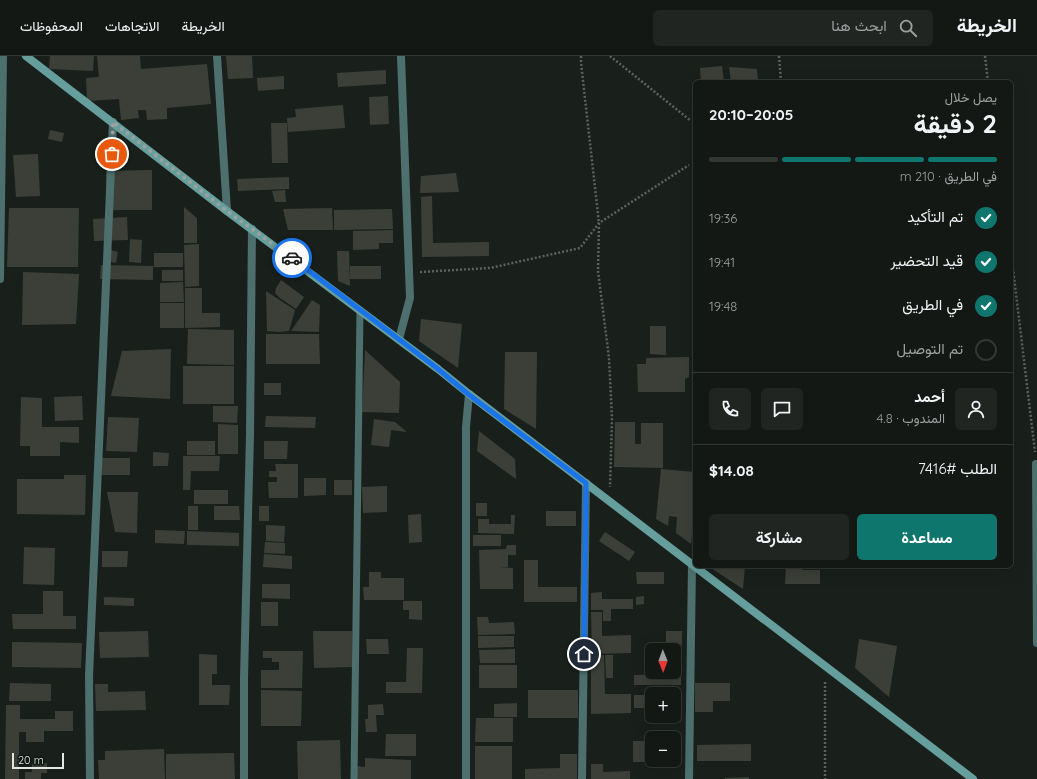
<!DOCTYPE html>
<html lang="ar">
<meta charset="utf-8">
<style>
body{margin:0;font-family:Quicksand,Vazirmatn,sans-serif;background:#202522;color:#f1f3f6;direction:rtl;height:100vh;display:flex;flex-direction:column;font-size:15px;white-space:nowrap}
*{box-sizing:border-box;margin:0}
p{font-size:13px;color:#9da0a0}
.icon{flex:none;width:22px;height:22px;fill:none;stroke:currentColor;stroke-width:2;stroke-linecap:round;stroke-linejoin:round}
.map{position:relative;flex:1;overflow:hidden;direction:ltr}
.sheet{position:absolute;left:693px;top:24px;width:320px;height:488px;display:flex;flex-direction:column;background:#131815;border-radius:6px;box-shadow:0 4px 16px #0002,0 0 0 1px #323734;direction:rtl}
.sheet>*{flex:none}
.needle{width:26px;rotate:179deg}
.fabs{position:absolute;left:645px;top:587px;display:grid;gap:8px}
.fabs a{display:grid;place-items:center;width:36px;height:36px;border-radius:6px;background:#131815;box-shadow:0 4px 16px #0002,0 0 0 1px #323734;font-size:20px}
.scale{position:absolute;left:12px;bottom:10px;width:52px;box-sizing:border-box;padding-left:4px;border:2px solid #e2e7e4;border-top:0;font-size:11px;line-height:14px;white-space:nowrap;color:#e2e7e4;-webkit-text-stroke:3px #101713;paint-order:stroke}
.pin{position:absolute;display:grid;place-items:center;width:34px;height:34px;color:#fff;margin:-17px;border:2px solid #fff;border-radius:50%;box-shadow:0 1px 4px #0007}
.courier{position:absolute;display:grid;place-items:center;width:40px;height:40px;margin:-20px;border:3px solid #1a73e8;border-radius:50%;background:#fff;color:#222;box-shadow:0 1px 5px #0007}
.summary em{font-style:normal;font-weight:700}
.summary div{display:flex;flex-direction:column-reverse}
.summary{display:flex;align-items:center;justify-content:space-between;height:68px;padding:0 16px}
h1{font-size:26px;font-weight:700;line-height:30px}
.bar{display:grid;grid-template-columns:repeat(4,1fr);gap:6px 4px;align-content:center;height:48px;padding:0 16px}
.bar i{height:5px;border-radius:3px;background:#323734}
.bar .current{background:#0f766e}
.bar p{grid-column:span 4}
.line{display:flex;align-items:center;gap:10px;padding:0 16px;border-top:1px solid #323734}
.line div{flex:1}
.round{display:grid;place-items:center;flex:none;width:42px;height:42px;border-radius:6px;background:#202522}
ol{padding:0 16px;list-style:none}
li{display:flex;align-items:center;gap:12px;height:44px}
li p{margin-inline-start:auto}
li .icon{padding:4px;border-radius:50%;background:#0f766e;color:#fff;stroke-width:4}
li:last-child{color:#9da0a0}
li i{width:22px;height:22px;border:2px solid #323734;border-radius:50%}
.action{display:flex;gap:8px;margin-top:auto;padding:8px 16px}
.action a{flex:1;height:46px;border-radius:6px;background:#0f766e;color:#fff;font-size:16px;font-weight:700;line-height:46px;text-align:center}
.action a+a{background:#202522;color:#f1f3f6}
header{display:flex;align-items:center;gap:24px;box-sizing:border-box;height:56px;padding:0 20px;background:#131815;border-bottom:1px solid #323734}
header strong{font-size:19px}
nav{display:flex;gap:22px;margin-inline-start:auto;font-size:14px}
.search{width:280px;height:36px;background:#202522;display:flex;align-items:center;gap:10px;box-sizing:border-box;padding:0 14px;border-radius:6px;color:#9da0a0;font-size:15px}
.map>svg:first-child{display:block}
.building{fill:#3b3f38}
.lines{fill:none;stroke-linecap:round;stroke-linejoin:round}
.path{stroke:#5c625e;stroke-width:2.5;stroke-dasharray:2 2;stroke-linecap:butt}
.lane{stroke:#4d6f6e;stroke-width:7}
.street{stroke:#4d6f6e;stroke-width:8}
.secondary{stroke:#659e9c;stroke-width:8}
.done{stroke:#9ca19e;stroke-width:4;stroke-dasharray:0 7.2}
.route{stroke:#1a73e8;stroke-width:5}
</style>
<header>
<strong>الخريطة</strong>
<div class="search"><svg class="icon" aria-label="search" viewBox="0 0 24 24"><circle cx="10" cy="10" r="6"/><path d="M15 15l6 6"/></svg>ابحث هنا</div>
<nav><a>الخريطة</a><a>الاتجاهات</a><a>المحفوظات</a></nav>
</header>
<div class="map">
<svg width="1037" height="723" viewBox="0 0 1037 723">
<rect width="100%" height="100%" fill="#19201c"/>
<path class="building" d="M50,0h44l-1,15 -44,-2z
M97,0h43l1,13 66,-5 4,40 -44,4v11l-20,1 -1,-10h-8l1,8 -18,2 -2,-21 -32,2 -1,-23 13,-1z
M226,0h26l1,22 -25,1z
M722,10l2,16h-23l-1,-14z
M729,11l28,2 1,13h-27z
M386,14v14l-48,3 -1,-14z
M284,20v13l-26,2 -1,-13z
M388,40l1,28 -19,1 -1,-28z
M343,49l2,23 -57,4 -1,-14 9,-1 -1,-8z
M271,67h16l1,40h-16z
M50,74l14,3 -2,9 -14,-3z
M38,98l2,42 -24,1 -3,-42z
M152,114v40h-46v-39z
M456,117l3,19 -39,1 1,-17z
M289,121v12l-51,2 -1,-12z
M285,134l1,12h-11l-3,-11z
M432,140l1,47 56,-1v14l-67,1 -1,-60z
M184,151l13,11v25h-13z
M9,152h70l-1,59h-71z
M332,152l1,22h-45l-5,-21z
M392,153l1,20 -59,1v-20z
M127,161l1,23 -34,1 -1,-22z
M393,174v13h-14v6l-26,1v-19z
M130,183l12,1 -1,23 -12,-1z
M199,188v42l-14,1 -1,-42z
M107,193l11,3 -2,11 -12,-3z
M337,195h12l1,35 -12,-5z
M154,197h29v14h-29z
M101,209l52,1v14l-53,-1z
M350,210h31v13h-31z
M162,214h21v11h-21z
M23,216l56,2 -3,50 -54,1z
M281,224l23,17 -8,12 -16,-11 -5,-5 1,-5z
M183,226l1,20h-24v-19z
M185,232h17v25h18v14l-35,1z
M266,235l29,19 -6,21 -10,1 -12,-1z
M312,244l8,5 -1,27 -28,-1z
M160,247h24v25h-24z
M421,263l41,5 -4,44 -39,-27z
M650,270h16v29l-16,-1z
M188,273l46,1v35l-47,-1z
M266,278h53l1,30h-54z
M171,293l-1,50 -59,-3 11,-45z
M365,294l35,32 -1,31 -37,-1z
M505,296h32l-1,77 -32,-20z
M689,301v20l-4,2v13h-47l-1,-28h9v-6z
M183,310h51v38h-51z
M264,327h17v12h-17z
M82,340l1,24 -28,1 -1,-24z
M21,341l21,1v29h37v16l-19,-1v14h-30v-10h-10z
M213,350h25l-1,17 -24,-1z
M266,360l50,1 -1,11 -50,-1z
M108,361l31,1 -2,34 -31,-1z
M374,363l21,3 12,10 -16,-2 -2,17 -18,-2z
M615,366h20v22h6v-21h22v45l-49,-1z
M218,368l20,1v29h-20z
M479,375l36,28 1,20 -39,-28z
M187,385h28v14h-28z
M264,385h24l-1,18h-23z
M153,396l16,1 -1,13h-15z
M183,400h37l-1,15h-28l-1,19h-7z
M102,402h28v17h-28z
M275,408h23v34h-29l-1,-16h9v-5h-8v-6h7z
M661,413l34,3v30l-4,42 -15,-11 1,-16 -8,-1 -1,10 -12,-7z
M64,419h22l-1,40 -68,-1v-35h47z
M304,422h22v17l-22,1z
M334,424h18v15h-18z
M387,430v26l-24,1 -1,-26z
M194,434h34v14h-34z
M107,436h31l-1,41 -22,-1z
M476,447h11v13h-11z
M188,450h10v24h-10z
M214,450h25l1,14h-26z
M259,450h10v15h-10z
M546,455h30v15h-30z
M421,458l1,28 -13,1 -1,-28z
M511,459h4l-1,19 -36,-1v-14h11v5h22z
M266,469l19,1 -1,16 -18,-1z
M155,474l30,1 -1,13 -29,-1z
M187,475l52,2v13l-52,-1z
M605,476l30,20 -6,9 -30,-20z
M473,479h28v11h-28z
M265,486l20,1v11l-21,-1z
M507,489h9v10h-8v12h-9l14,1v21h-33l-1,-39 27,-1z
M24,491l31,1 -1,37 -31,-1z
M102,495h26l-1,16h-25z
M264,498l28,2v13l-29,-2z
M524,504h14v27h39v15h-53z
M711,510h34l-2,23 -32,-21z
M786,510h16v4h18v14h-35z
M369,516h12v6h23v22h-40l-1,-13h6z
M636,516h28v12h-27z
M262,528h28v15l-28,-1z
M43,535h20v25h13v13h-63l-1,-15h31z
M602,536v7h31v10h-22v12h-8v-11h-12v-17z
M644,540v8l-8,1v-8z
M104,541l30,1v8l-30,-1z
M403,545h19v19l-13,-1v-9h-6z
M261,546h17v24h-17z
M591,556h11v24l29,-1v18l-39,1z
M477,561h11l1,6 25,-1 1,12 -37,1z
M148,575l1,26 -49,1 -1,-26z
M313,575h39v36l-38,1z
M666,575h16v14l-16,-1z
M478,580h36v11l-36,1z
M366,583h22l1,15h-22z
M859,583l38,7 -8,51 -34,-29z
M12,586l70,1 -1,25 -69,-1z
M407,592h16l-1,45h-36v-11h20z
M515,593v14h-35l-1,-13z
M263,595h40l-1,37h-41v-18h18v-8h-7v-4h-9z
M199,598l18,1v19h-5v11h18l-1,20h-30z
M591,599h13l1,39h26v19l-40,1z
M605,599h8v23h-7z
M479,609h38v23h-38z
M681,618v11h-47v-10z
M10,627l41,1v17h-42z
M695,627h35v18h-17v11h-18z
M95,628h13v8l37,-1 1,19 -50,1z
M261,634l41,1 -1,35h-40z
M528,634h50v28h-50z
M634,639h18v13h-18z
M517,647v14h-23v-13z
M383,648l1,11h-8l1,17h-11l-1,-13h3v-14z
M6,649h14v14h35v-8h18v20h-29v11h-18v-10h-7v47h-14z
M476,662h37v24h-38z
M386,678h30v22h-31z
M340,684l1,39h-43l-1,-38z
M633,685h16v21h-16z
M751,688v17h-54v-16z
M475,690h37v33h-37z
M164,693l1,30h-66l-1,-19h7v-9z
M234,697l1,26h-69v-25z
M560,698h17v25h-52v-10l35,-1z
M365,702l46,2v19h-55l1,-13 8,1z
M47,707v10h-6v6h-16v-7h7v-8z
M591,708h12v8l27,-1v8h-39z
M749,721v2h-24v-1z"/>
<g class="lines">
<path class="path" d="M581,0v7l18,160 -1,48 11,87 3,60 -2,69
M610,0l81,65
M779,0l2,26
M985,0l3,26
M1011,196l24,200
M420,216l70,-4 90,-20 19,-25 90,-58
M825,626v97"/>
<path class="lane" d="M354,723l6,-469"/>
<path class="street" d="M217,0l10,155
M0,223l3,-223
M399,283l11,-41 -9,-242
M1036,408l1,179
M90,723l-1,-103 24,-554
M244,723v-101l6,-243 2,-206
M466,723v-352l3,-33
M582,723l4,-296
M689,723l3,-214"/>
<path class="secondary" d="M26,0l201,155 211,158 31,25 504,385"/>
</g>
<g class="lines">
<path class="done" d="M112,98l1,-32 114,89 65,47"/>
<path class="route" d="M292,202l146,111 30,25 118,89 -2,171"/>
</g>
</svg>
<div class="fabs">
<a><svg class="needle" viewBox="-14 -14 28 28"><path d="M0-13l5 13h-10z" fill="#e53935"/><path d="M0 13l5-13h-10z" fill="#9da0a0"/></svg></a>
<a>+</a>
<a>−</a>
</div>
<div class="scale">20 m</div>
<div class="pin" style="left:112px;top:98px;background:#ea580c"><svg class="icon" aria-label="bag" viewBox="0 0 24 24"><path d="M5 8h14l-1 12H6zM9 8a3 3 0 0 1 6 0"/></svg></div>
<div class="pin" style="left:584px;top:598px;background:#1f2937"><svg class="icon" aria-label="home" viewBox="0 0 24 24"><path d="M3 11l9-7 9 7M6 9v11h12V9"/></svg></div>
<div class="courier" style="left:292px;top:202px"><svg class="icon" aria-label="car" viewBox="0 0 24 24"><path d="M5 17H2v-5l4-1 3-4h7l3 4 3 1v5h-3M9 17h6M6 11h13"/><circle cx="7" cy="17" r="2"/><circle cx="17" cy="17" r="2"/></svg></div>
<section class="sheet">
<div class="summary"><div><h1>2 دقيقة</h1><p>يصل خلال</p></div><em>20:05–20:10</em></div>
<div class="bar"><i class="current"></i><i class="current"></i><i class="current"></i><i></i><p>في الطريق · 210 m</p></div>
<ol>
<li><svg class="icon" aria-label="check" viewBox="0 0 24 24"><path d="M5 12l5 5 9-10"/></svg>تم التأكيد<p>19:36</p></li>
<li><svg class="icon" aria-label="check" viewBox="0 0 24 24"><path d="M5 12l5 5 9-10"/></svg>قيد التحضير<p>19:41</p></li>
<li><svg class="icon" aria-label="check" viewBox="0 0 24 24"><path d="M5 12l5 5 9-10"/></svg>في الطريق<p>19:48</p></li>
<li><i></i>تم التوصيل</li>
</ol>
<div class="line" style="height:72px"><a class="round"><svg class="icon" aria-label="person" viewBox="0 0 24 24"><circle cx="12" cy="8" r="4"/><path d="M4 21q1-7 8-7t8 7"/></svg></a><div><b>أحمد</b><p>المندوب · 4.8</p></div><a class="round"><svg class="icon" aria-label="chat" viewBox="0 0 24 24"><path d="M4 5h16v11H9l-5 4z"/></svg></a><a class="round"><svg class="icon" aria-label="phone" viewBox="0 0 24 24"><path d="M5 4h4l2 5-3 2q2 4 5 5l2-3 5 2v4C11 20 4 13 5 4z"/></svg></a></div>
<div class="line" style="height:52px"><div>الطلب #7416</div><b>$14.08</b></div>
<div class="action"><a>مساعدة</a><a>مشاركة</a></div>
</section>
</div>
